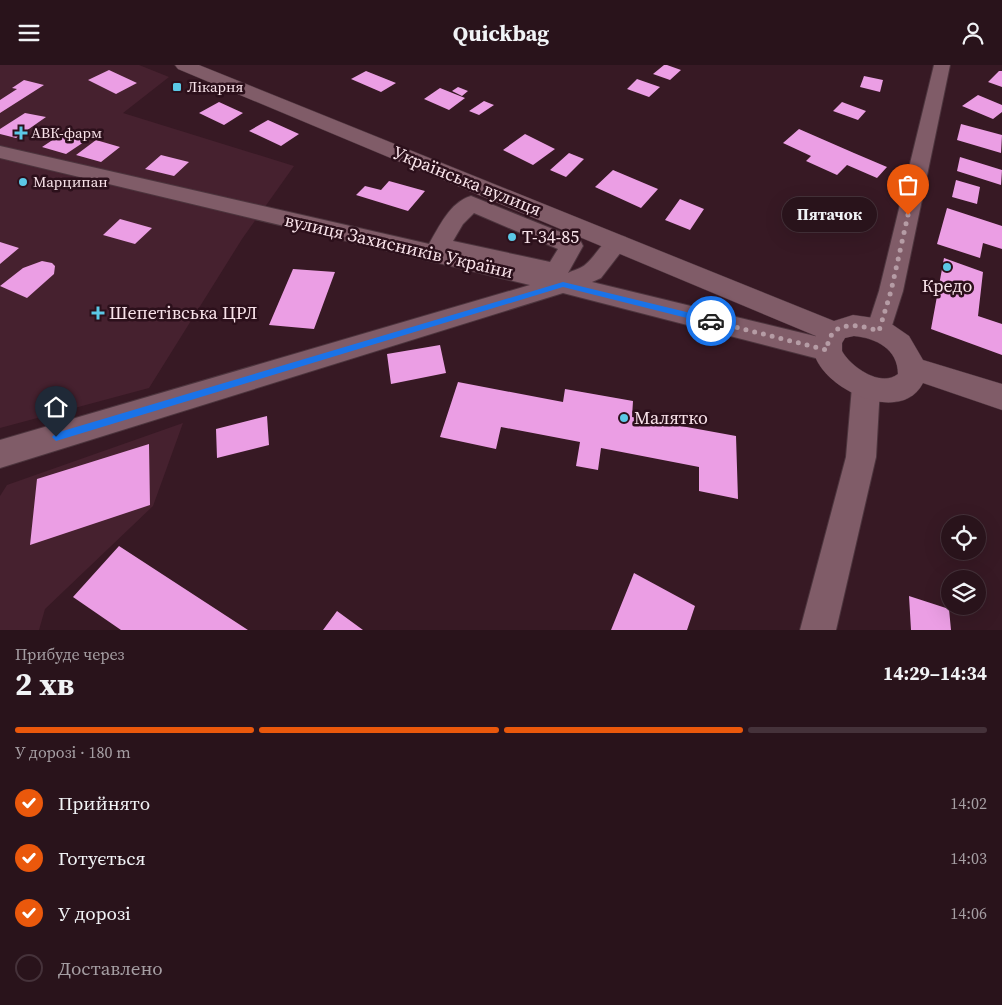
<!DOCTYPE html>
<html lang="uk">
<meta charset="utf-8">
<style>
body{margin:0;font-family:"Source Serif 4",serif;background:#352028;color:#f1f3f6;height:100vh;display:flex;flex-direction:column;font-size:19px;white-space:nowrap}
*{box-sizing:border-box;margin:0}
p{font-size:16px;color:#a59ea3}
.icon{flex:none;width:28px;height:28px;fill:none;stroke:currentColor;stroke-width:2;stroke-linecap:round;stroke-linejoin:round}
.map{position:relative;height:565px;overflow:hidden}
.sheet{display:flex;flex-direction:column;background:#29131b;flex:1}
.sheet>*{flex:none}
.fabs{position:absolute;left:941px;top:450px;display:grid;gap:10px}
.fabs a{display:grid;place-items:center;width:45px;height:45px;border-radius:50%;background:#29131b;box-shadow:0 5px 20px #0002,0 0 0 1px #45323a;font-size:25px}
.pin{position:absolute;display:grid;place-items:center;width:42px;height:42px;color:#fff;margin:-51px -21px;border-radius:50% 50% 50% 0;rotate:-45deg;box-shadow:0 0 5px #0007}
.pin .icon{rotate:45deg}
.courier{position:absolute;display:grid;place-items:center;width:50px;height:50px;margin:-25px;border:4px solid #1a73e8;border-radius:50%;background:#fff;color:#222;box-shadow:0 1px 6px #0007}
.bubble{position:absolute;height:35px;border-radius:18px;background:#29131b;box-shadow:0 5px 20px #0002,0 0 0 1px #45323a;font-size:16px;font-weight:700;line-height:35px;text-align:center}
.head em{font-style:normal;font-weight:700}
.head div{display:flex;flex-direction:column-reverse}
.head{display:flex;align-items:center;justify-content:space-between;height:85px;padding:0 15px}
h1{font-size:32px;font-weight:700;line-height:38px}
.bar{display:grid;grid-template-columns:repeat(4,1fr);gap:8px 5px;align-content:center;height:60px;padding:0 15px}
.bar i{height:6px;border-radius:4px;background:#45323a}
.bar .active{background:#ea580c}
.bar p{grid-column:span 4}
ol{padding:0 15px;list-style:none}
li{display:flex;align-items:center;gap:15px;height:55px}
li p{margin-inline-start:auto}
li .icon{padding:5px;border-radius:50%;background:#ea580c;color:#fff;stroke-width:4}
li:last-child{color:#a59ea3}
li i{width:28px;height:28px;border:2px solid #45323a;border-radius:50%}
header{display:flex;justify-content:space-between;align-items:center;height:65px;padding:0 15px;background:#29131b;font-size:22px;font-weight:700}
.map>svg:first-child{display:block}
.built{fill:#46212f}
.building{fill:#eb9ee4}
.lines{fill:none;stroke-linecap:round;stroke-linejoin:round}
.street-casing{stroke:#4d353e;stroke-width:2}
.secondary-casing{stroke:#4d353e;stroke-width:1}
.street{fill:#805c68;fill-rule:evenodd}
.secondary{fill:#805c68;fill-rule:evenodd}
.route{fill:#1a73e8}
.done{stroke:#b59ca5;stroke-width:5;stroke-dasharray:0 9}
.poi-dot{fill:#5bc8e6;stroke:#2c101b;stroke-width:2}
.labels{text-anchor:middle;stroke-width:5;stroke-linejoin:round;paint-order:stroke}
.far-poi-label{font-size:15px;fill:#f9e3ea;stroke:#2c101b;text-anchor:start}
.street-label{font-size:18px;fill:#f9e3ea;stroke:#2c101b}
.poi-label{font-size:18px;fill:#f9e3ea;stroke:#2c101b;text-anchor:start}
</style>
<header><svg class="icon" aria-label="menu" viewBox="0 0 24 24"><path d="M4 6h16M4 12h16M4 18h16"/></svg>Quickbag<svg class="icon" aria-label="person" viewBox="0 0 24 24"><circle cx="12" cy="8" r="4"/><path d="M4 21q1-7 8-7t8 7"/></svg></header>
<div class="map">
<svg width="1002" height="565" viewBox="0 0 1002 565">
<rect width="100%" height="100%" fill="#371924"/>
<path class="built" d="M0,0h139l30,12 -46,36 171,53 -52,73 -93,149 -149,40z
M183,358l-30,83 -108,103 -6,21h-39v-134l7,-11z"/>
<path class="building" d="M664,0h3l14,5 -11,10 -17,-6z
M109,5l28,13 -21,11 -28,-14z
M366,6l30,12 -15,9 -30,-13z
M999,6h3v16l-14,-5z
M864,11l19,4 -3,12 -20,-5z
M637,14l23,8 -11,10 -22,-8z
M24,15l20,5 -44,28v-13l17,-11 -5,-1z
M458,22l10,4 -6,5 -10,-5z
M440,23l25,10 -16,12 -25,-11z
M978,30l24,10v7l-9,7 -31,-13z
M484,36l10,4 -15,10 -10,-4z
M219,37l24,11 -19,12 -25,-12z
M842,37l24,9 -8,9 -25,-9z
M25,48l21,4 -30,21 -16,-4v-5z
M268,55l31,14 -18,12 -32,-15z
M961,59l41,11 -1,18 -44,-13z
M799,64l55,24 33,14 -10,11 -30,-13 -10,10 -31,-14 5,-5 -28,-13z
M63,68l24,7 -21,14 -24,-7z
M525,69l30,15 -22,16 -30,-15z
M96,75l24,7 -19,15 -25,-7z
M569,88l15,6 -18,18 -16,-7z
M161,90l28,7 -15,14 -29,-7z
M960,92l42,13 -1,15 -44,-14z
M613,105l45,19 -17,19 -46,-21z
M956,115l24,7 -3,17 -25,-7z
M389,116l36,10 -17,20 -52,-16 9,-9 16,4z
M680,134l24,10 -14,21 -25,-10z
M947,143l55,18v23l-19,-6 -3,15 -43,-14z
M120,154l32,9 -17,16 -32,-9z
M0,177l19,6 -19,16z
M944,193l39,14 -5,44 24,8v31l-71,-26z
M42,196l10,2 3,3 -1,8 -27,24 -27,-12 23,-18z
M293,204l42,3 -21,57 -45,-4z
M440,280l6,28 -55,11 -4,-30z
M458,317l105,20 2,-13 68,12 -1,16 104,19 2,63 -39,-8v-24l-98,-19 -3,22 -22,-4 4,-24 -79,-15 -5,22 -56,-12z
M267,351l2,29 -52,13 -1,-29z
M149,379l1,61 -120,40 7,-66z
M119,481l129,84h-127l-48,-33z
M634,508l61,33 -8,24h-76z
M909,531l40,13 2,21h-40z
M337,546l26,19h-40z"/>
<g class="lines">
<defs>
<path id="street" d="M934,0h16l-47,226 -15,47 -9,3 -9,-3 -4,-7 13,-40z
M0,81l429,98c10,-17 21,-42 42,-48l109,44 3,6 -15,27c5,-3 13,-4 18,-9 13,-11 19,-32 39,-27l3,6 -27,35 -9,4 235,57 9,3 4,8 -4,8 -9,3 -264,-68 -563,175v-28l530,-155 -530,-127zM474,148l84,36 -8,13 -97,-21 10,-17z
M866,310l10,4 4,8 -4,70 -40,173h-36l46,-173 6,-70 4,-8z"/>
<path id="secondary" d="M175,0h24l635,256 19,-6 21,3 19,7 16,11 14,24 79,24v26l-79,-27c-25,50 -127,-8 -107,-47l-638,-267zM854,271c22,2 44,13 44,38 -18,14 -48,-8 -56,-23v-8l3,-5z"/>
</defs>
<use href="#street" class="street-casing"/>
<use href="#secondary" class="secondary-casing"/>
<use href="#street" class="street"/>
<use href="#secondary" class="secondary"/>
</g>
<path class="route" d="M563,217l148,36 4,3 -4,3 -148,-37 -507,154 -4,-4 4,-4z"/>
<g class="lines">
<path class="done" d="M711,256l116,29c2,-31 31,-26 52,-19l12,-40 17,-76"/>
</g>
<g class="poi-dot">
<rect x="172" y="17" width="10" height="10" rx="2.5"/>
<path d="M18.5 60.5h5v5h5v5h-5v5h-5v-5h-5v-5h5z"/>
<circle cx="23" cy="117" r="5"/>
<circle cx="512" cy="172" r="5"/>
<circle cx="947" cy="202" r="5"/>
<path d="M95.5 240.5h5v5h5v5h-5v5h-5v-5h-5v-5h5z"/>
<circle cx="624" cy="353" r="5"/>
</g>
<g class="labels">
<g class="far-poi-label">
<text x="187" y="27">Лікарня</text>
<text x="31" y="73">АВК-фарм</text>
<text x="33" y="122">Марципан</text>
</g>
<g class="street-label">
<text transform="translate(467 116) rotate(22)" y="6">Українська вулиця</text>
<text transform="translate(399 181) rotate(13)" y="6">вулиця Захисників України</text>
</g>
<g class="poi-label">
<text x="522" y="178">Т-34-85</text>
<text x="947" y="227" text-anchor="middle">Кредо</text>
<text x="109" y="254">Шепетівська ЦРЛ</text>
<text x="634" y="359">Малятко</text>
</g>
</g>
</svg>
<div class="fabs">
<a><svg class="icon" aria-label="locate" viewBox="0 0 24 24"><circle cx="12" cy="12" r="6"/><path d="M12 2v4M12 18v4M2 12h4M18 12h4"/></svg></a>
<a><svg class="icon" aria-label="layers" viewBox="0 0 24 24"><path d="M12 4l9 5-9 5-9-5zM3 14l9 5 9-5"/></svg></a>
</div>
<div class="pin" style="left:908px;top:150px;background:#ea580c"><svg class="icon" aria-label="bag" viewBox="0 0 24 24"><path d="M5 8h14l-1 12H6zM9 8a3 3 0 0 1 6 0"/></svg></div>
<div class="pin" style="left:56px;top:372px;background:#1f2937"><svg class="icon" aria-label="home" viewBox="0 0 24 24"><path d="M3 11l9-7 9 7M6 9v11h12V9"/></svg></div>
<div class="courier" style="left:711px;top:256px"><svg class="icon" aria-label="car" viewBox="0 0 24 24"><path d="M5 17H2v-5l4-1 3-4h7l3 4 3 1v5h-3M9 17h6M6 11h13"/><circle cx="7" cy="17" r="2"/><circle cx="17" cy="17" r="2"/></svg></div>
<div class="bubble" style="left:782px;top:132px;width:95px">Пятачок</div>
</div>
<section class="sheet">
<div class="head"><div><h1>2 хв</h1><p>Прибуде через</p></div><em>14:29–14:34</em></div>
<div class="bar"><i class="active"></i><i class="active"></i><i class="active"></i><i></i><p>У дорозі · 180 m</p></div>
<ol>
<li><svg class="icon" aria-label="check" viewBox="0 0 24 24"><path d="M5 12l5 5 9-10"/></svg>Прийнято<p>14:02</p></li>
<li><svg class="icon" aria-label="check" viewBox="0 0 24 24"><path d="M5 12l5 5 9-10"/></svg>Готується<p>14:03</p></li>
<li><svg class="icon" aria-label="check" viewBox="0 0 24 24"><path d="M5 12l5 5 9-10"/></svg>У дорозі<p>14:06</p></li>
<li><i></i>Доставлено</li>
</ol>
</section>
